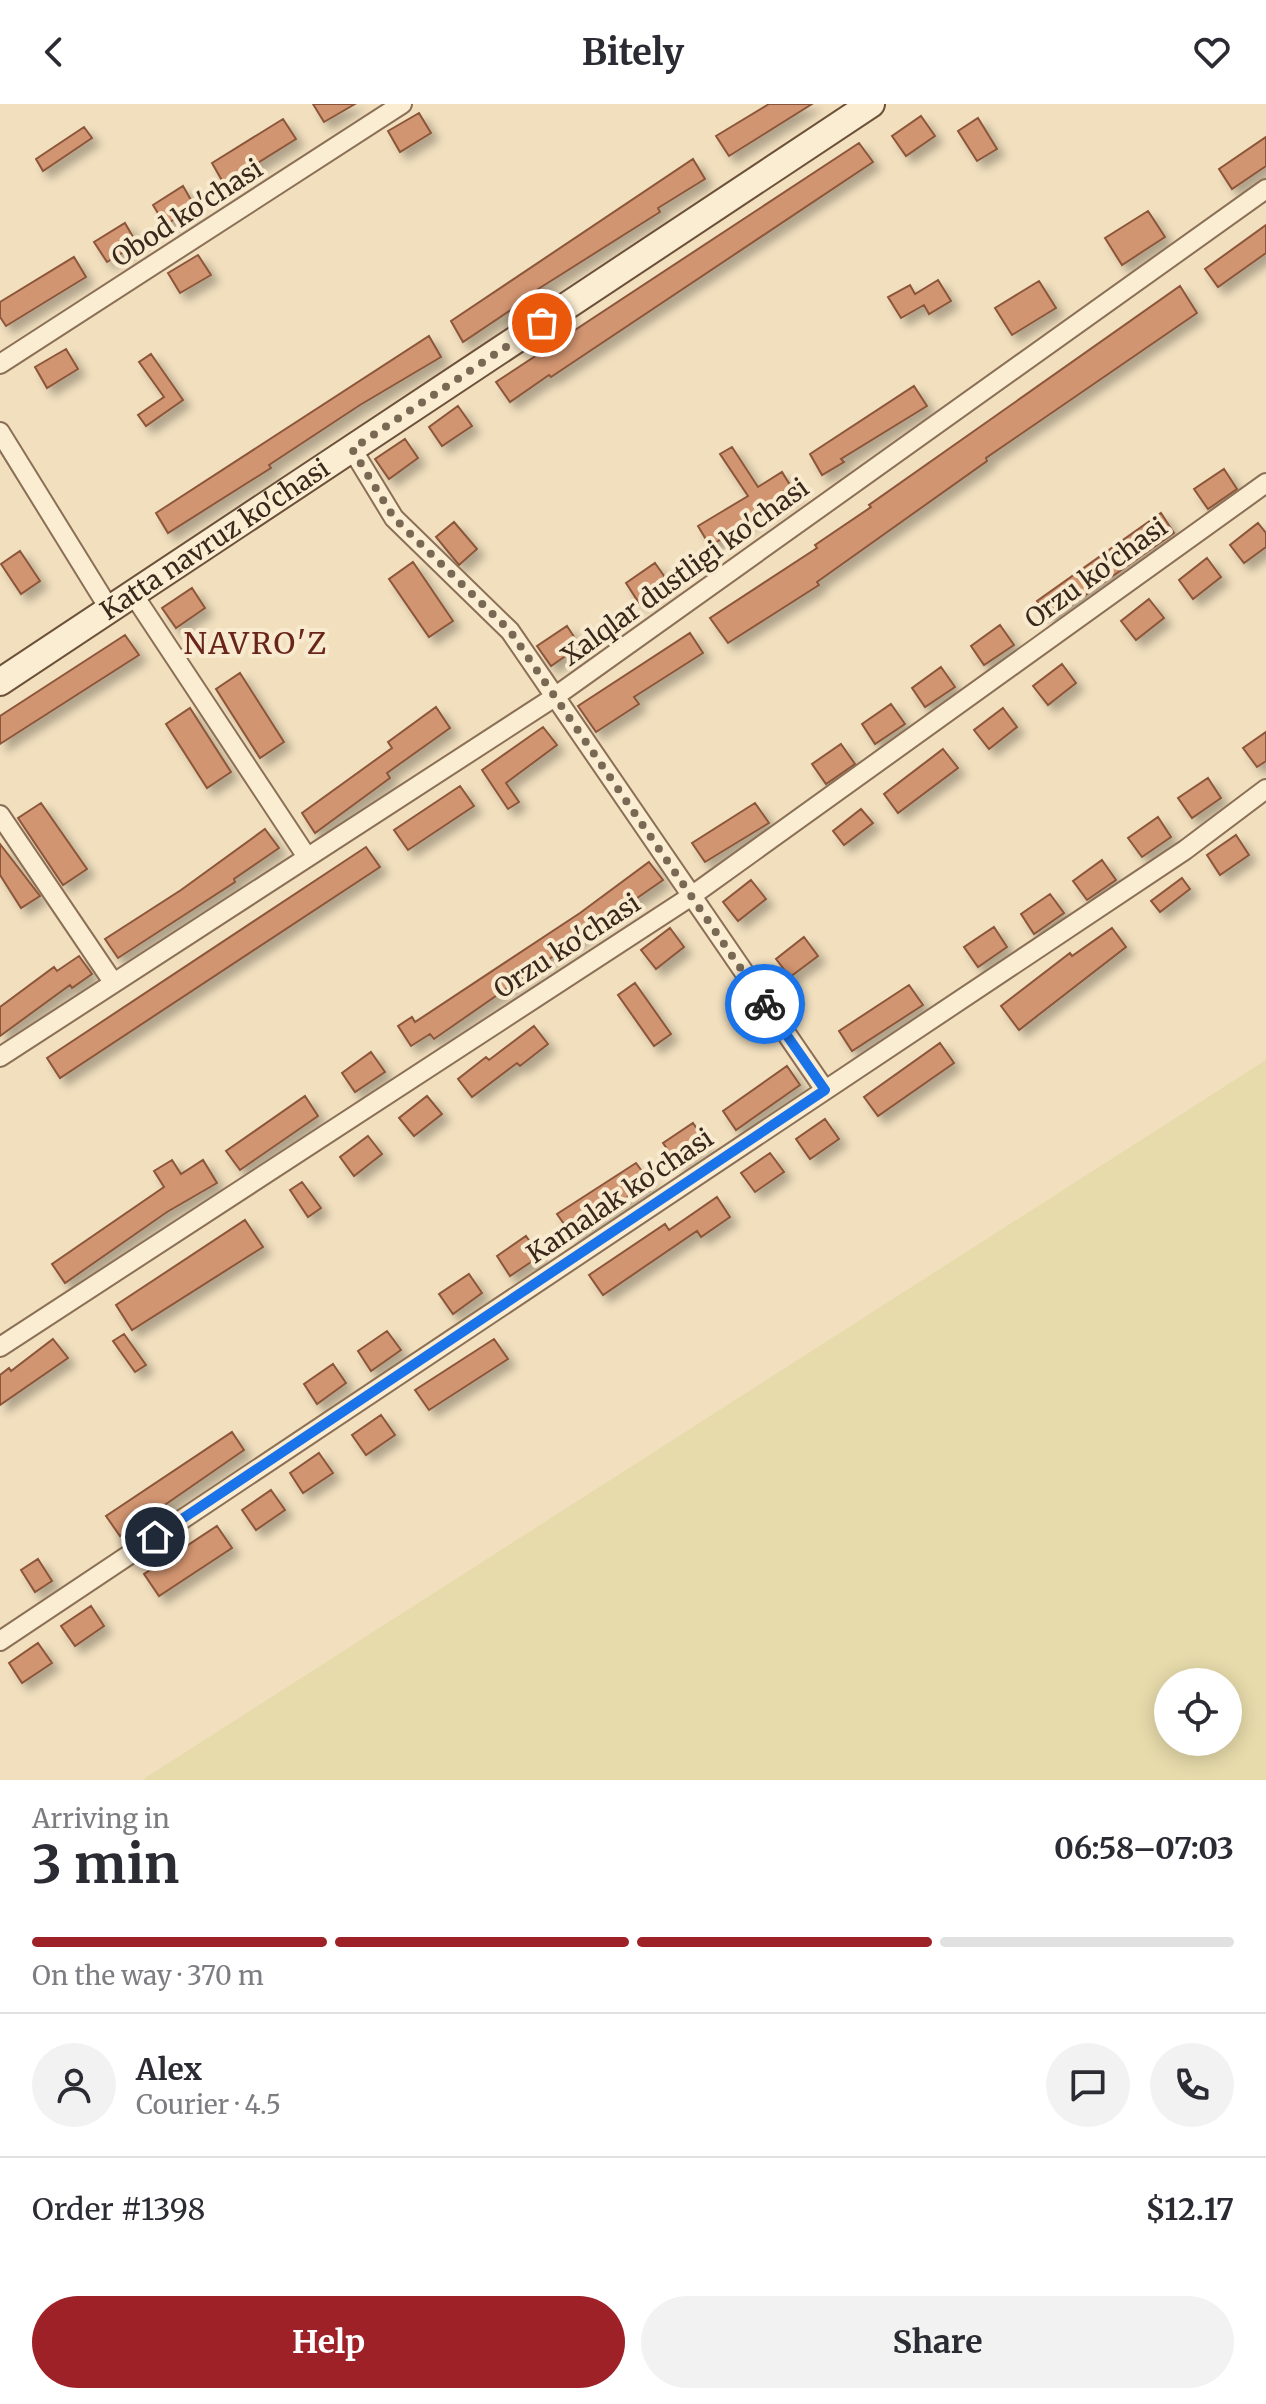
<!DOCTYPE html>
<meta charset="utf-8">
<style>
body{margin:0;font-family:Merriweather,serif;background:#f2f2f3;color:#2b2b33;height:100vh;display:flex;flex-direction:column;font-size:30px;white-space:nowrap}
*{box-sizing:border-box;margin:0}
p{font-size:26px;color:#7c7c81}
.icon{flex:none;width:44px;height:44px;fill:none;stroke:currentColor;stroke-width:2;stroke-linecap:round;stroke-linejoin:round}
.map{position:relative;height:1676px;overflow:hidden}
.panel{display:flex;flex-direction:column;background:#fff;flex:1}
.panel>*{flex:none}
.tools{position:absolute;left:1154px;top:1564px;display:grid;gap:16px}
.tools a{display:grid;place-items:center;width:88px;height:88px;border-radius:50%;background:#fff;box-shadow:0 4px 20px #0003;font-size:40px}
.pin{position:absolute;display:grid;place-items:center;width:68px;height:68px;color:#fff;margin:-34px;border:4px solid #fff;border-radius:50%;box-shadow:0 2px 8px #0007}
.courier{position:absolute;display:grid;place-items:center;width:80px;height:80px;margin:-40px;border:6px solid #1a73e8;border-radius:50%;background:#fff;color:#222;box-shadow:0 2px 10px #0007}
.headline em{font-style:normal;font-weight:700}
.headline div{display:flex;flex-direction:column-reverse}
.headline{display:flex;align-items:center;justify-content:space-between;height:136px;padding:0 32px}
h1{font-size:52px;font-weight:700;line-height:60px}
.bar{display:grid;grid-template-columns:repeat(4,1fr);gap:12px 8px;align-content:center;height:96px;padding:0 32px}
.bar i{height:10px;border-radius:6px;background:#e1e1e2}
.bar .on{background:#9e2128}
.bar p{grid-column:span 4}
.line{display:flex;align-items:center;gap:20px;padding:0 32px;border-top:2px solid #e1e1e2}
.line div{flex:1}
.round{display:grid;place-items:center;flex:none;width:84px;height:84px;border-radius:42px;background:#f2f2f3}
.primary-button{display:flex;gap:16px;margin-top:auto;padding:16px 32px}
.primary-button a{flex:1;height:92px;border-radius:48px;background:#9e2128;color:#fff;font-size:32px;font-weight:700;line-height:92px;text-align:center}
.primary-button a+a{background:#f2f2f3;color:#2b2b33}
header{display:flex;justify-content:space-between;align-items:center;height:104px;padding:0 32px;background:#fff;font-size:36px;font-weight:700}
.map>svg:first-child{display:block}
.farmland{fill:#e7dbab;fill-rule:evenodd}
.building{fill:#d29571;stroke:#8c563a;stroke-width:2;filter:url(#shadow)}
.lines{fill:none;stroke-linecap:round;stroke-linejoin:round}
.street-casing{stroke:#8b6f56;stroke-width:22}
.secondary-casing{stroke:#6c5039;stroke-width:30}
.street{stroke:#fbedd2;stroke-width:18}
.secondary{stroke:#fbedd2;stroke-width:26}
.done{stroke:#796854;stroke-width:8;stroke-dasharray:0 14.4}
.route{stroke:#1a73e8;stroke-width:10}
.labels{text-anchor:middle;stroke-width:8;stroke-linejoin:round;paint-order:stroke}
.street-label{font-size:26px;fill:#39281b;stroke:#f8eace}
.quarter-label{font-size:30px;letter-spacing:2px;fill:#692518;stroke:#f8eace}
</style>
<header><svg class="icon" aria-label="back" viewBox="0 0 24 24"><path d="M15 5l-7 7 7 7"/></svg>Bitely<svg class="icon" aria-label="heart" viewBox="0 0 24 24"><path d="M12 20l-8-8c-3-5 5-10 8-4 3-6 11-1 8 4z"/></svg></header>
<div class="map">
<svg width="1266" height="1676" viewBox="0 0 1266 1676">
<defs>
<filter id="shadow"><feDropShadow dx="7" dy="7" stdDeviation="4" flood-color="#0004"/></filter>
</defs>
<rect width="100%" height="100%" fill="#f1dfbe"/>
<path class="farmland" d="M1266,956v720h-1124zM1168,1578h60v60h-60z"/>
<path class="building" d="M313,0h42l-31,18z
M769,0h43l-83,52 -13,-20z
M419,9l12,20 -31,19 -12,-21z
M921,12l14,20 -29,20 -14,-20z
M978,14l19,31 -20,12 -19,-30z
M283,15l13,20 -72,45 -12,-21z
M84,23l8,11 -49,33 -7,-12z
M1266,33v29l-34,23 -13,-20z
M859,39l14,19 -322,215 -2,-2 -39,27 -14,-20z
M693,55l12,20 -47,29 2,4 -125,79 1,2 -73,49 -12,-21z
M183,82l12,21 -30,18 -12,-20z
M1148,107l17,26 -43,28 -17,-27z
M125,119l12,21 -30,18 -13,-20z
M1266,121v28l-48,34 -13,-18z
M198,151l13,20 -31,18 -12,-20z
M74,153l12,20 -80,49 -6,-9v-15z
M938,176l13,21 -22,13 -5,-9 -23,13 -13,-21 22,-12 5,9z
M1039,177l17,27 -44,27 -17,-27z
M1180,182l17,27 -211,145 1,3 -170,121 2,3 -91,58 -18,-25 107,-70 -2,-3 56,-38 -2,-2z
M429,232l12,21 -81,48 -91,60 2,3 -103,65 -12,-20z
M66,245l12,20 -31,19 -12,-21z
M151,250l32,46 -37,26 -8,-11 26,-18 -25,-35z
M914,282l13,20 -86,53 3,3 -22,13 -12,-21z
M458,302l14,20 -30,20 -13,-19z
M405,335l13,19 -29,21 -14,-20z
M732,343l26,40 24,-15 13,21 -85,53 -12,-20 50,-30 -28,-42z
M1224,365l13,20 -29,20 -14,-20z
M1161,409l13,20 -124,87 -13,-19z
M454,418l23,27 -18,16 -23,-28z
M1258,419l8,10v14l-22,16 -14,-18z
M20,447l20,30 -19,13 -20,-30z
M1207,454l14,19 -28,22 -14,-19z
M413,458l40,59 -24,16 -40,-58z
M655,459l14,20 -30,20 -13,-20z
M192,484l13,20 -29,20 -14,-20z
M1149,495l15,19 -28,22 -15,-19z
M1000,521l14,20 -30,20 -13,-19z
M567,522l13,20 -29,20 -14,-20z
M690,529l13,20 -69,44 5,7 -43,28 -18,-26z
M125,531l14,20 -139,89v-28z
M1062,560l14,19 -28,22 -15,-19z
M941,563l14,20 -30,20 -13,-19z
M240,569l44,69 -24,16 -44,-69z
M891,600l14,20 -30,20 -13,-20z
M436,603l14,21 -63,45 3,5 -75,55 -13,-20 90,-65 -4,-6z
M190,604l41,64 -24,16 -41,-64z
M1003,604l14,19 -28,22 -15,-19z
M543,623l14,18 -51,38 13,19 -11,7 -26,-39z
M1266,628v29l-9,6 -14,-19z
M841,640l14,20 -29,20 -14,-20z
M943,645l15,19 -60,45 -14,-19z
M1208,674l13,20 -29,20 -14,-20z
M460,682l14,20 -66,44 -14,-20z
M41,699l46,66 -24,16 -45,-67z
M755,699l14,20 -64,39 -13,-19z
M861,705l12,14 -29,22 -11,-14z
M1158,713l13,20 -29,20 -14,-19z
M265,725l14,19 -45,31 1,3 -117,76 -13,-19 76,-49z
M1236,731l13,20 -29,20 -13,-20z
M0,740l40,52 -19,12 -21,-33z
M366,743l14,20 -320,211 -13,-20z
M1102,756l14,20 -29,20 -14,-19z
M649,758l14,18 -229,159 -4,-5 -19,12 -13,-20 14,-9 3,5 165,-109z
M1182,774l8,11 -30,23 -9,-11z
M751,776l15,19 -28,22 -15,-19z
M1050,790l14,19 -30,21 -13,-20z
M994,823l13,20 -29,20 -14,-20z
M670,824l14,19 -28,22 -15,-19z
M1112,824l14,19 -107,83 -18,-24 69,-53 2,3z
M804,833l14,19 -28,21 -14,-18z
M79,852l13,18 -20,14 -2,-3 -70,51v-29l54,-40 3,4z
M635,879l36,51 -17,12 -36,-51z
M909,881l14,20 -71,46 -13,-20z
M534,922l14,18 -28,22 -3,-3 -45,34 -14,-18 28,-22 3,3z
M940,939l14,20 -76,53 -14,-19z
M371,948l14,20 -30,20 -13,-19z
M787,962l13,19 -64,45 -13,-19z
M305,992l13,20 -78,54 -14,-19z
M427,992l15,18 -28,22 -15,-18z
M825,1015l14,20 -29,20 -14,-20z
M693,1019l13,19 -29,21 -14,-20z
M368,1032l14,18 -28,22 -14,-19z
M770,1049l14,19 -29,20 -14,-19z
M172,1056l9,14 22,-14 14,23 -50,29 -102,71 -13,-19 112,-77 -10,-16z
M636,1059l14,19 -79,52 -14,-20z
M302,1078l19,26 -13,9 -18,-27z
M717,1093l13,20 -29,20 -4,-6 -94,64 -14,-20 76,-51 4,6z
M245,1116l18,27 -131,83 -16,-25z
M526,1132l14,20 -30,20 -13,-20z
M469,1170l13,19 -29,21 -14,-20z
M387,1227l14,19 -30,21 -13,-20z
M124,1230l22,31 -11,7 -22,-31z
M53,1235l15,19 -68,47v-30l9,-7 2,3z
M494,1235l14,20 -79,51 -14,-20z
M333,1260l13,19 -29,21 -13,-20z
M381,1311l14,20 -29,20 -14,-20z
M232,1328l12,18 -124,86 -14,-20z
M319,1349l14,20 -30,20 -13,-20z
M271,1386l14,20 -29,20 -14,-20z
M217,1422l15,22 -73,48 -15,-22z
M38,1455l14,22 -17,11 -14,-22z
M91,1502l13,20 -29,20 -14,-20z
M38,1539l14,20 -30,20 -13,-20z"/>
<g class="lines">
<defs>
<path id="street" d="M0,260l402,-260
M0,328l110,178
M352,345l42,69 116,113 315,459
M133,490l174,263
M0,711l113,167
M0,953l553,-359 713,-509
M0,1243l690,-450 576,-414
M0,1537l1185,-791 81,-61"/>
<g id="secondary">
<path id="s1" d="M0,578l871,-578"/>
</g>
</defs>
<use href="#street" class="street-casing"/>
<use href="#secondary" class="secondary-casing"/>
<use href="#street" class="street"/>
<use href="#secondary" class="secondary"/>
</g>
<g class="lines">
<path class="done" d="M542,219l-190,126 42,69 116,113 255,373"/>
<path class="route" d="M155,1433l670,-447 -60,-86"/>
</g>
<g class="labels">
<g class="street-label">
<text transform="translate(187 109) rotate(-33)" y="9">Obod ko'chasi</text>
<text dy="9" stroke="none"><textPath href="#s1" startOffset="258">Katta navruz ko'chasi</textPath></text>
<text transform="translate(685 468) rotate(-36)" y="9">Xalqlar dustligi ko'chasi</text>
<text transform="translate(1096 469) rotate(-36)" y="9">Orzu ko'chasi</text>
<text transform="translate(567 842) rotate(-33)" y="9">Orzu ko'chasi</text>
<text transform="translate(620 1092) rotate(-34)" y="9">Kamalak ko'chasi</text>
</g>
<g class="quarter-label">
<text x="256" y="550">NAVRO'Z</text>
</g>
</g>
</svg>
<div class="tools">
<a><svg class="icon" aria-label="locate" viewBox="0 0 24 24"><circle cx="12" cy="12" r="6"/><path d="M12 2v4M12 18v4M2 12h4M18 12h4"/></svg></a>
</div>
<div class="pin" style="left:542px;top:219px;background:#ea580c"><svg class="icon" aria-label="bag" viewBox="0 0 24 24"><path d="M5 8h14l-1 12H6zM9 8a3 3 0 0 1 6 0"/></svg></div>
<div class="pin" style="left:155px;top:1433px;background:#1f2937"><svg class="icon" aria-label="home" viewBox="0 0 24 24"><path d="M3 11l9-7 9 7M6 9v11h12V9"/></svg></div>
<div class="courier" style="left:765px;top:900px"><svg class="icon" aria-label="bike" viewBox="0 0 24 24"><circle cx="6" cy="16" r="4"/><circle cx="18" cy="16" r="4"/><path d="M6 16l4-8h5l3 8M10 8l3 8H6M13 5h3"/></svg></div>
</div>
<section class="panel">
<div class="headline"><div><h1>3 min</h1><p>Arriving in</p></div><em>06:58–07:03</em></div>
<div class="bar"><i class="on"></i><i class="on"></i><i class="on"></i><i></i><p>On the way · 370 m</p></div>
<div class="line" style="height:144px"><a class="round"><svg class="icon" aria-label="person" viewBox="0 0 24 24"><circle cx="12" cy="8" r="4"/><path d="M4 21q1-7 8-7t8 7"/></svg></a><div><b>Alex</b><p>Courier · 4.5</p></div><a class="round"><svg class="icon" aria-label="chat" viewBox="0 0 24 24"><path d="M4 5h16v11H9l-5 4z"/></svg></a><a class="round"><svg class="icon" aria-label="phone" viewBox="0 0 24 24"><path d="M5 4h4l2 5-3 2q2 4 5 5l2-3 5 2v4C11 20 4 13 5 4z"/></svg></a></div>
<div class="line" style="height:104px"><div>Order #1398</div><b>$12.17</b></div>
<div class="primary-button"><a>Help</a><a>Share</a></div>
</section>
